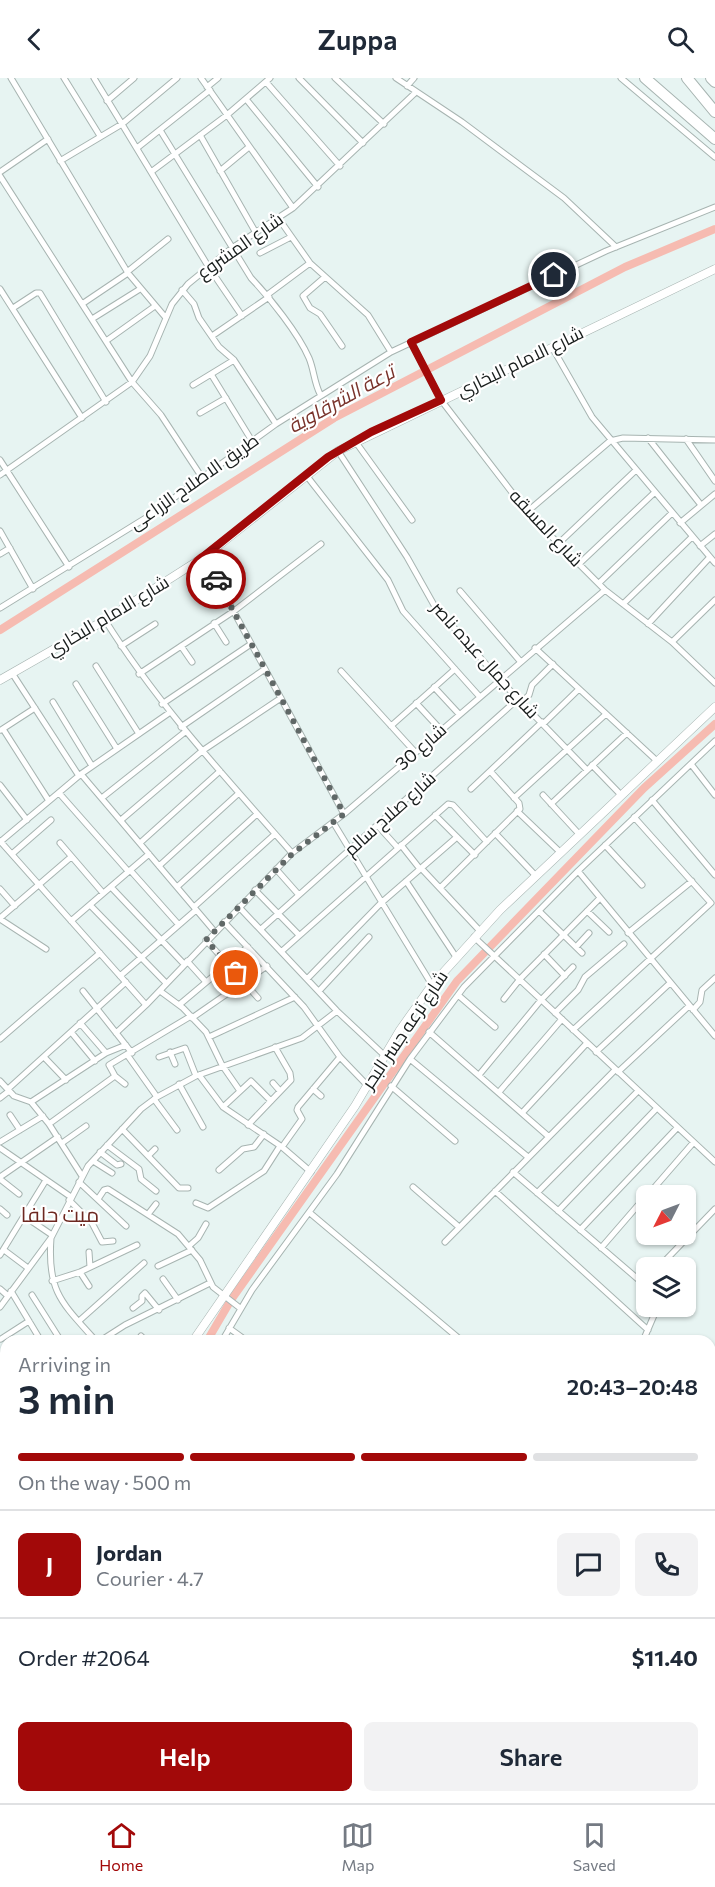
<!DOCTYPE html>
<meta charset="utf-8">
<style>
body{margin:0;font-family:Commissioner,Cairo,sans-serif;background:#f2f2f3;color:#1f2937;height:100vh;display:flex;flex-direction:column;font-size:22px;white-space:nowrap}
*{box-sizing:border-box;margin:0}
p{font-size:20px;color:#747a83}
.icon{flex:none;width:33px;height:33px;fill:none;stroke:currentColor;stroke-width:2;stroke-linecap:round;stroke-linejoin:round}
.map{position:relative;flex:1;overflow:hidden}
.drawer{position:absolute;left:0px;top:1257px;width:716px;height:468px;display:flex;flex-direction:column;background:#fff;border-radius:18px 18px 0 0;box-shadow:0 2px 4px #0004}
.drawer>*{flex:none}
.needle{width:39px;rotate:228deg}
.buttons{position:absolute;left:636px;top:1107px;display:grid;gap:12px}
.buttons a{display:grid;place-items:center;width:60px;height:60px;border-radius:9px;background:#fff;box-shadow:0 2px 4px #0004;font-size:30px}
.pin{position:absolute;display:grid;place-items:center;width:51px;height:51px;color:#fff;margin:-26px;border:3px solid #fff;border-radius:50%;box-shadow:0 2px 6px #0007}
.courier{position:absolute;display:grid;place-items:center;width:60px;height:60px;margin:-30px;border:4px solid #a20909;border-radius:50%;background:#fff;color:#222;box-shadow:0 2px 8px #0007}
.summary em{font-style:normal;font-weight:600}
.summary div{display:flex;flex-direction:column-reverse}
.summary{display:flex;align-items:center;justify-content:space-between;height:102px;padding:0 18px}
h1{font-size:39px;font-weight:600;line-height:45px}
.bar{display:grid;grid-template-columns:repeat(4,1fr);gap:9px 6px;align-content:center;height:72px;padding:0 18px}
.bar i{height:8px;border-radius:4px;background:#e0e1e3}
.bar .on{background:#a20909}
.bar p{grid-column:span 4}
.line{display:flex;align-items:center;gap:15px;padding:0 18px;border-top:2px solid #e0e1e3}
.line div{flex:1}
.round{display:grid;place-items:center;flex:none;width:63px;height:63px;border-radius:9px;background:#f2f2f3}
.button{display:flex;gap:12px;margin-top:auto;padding:12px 18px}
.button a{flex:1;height:69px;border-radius:9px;background:#a20909;color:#fff;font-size:24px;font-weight:600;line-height:69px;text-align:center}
.button a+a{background:#f2f2f3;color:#1f2937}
header{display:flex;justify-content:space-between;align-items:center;height:78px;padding:0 18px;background:#fff;font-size:27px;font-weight:600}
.dock{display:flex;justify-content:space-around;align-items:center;height:84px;border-top:2px solid #e0e1e3;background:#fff;font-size:16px;color:#747a83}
.dock a{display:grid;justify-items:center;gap:3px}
.dock .on{color:#a20909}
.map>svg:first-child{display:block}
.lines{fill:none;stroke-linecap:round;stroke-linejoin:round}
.canal{stroke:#f6bbb1;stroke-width:8}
.street-casing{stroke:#a7b4b1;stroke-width:7}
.secondary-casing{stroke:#a7b4b1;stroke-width:9}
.highway-casing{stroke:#a7b4b1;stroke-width:12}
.street{stroke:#fff;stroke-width:5}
.secondary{stroke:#fff;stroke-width:8}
.highway{stroke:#fff;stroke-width:10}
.done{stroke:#606867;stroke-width:6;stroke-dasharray:0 10.8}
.route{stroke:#a20909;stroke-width:8}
.labels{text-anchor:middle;stroke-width:4.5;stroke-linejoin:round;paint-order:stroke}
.street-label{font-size:18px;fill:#181d1c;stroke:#fff}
.water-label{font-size:20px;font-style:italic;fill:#79332b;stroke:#fff}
.quarter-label{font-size:21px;fill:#6d2821;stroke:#fff}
</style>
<header><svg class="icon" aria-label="back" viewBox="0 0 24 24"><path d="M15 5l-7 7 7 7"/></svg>Zuppa<svg class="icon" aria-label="search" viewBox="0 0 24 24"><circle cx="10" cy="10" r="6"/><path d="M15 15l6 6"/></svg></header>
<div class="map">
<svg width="715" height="1725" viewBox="0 0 715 1725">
<rect width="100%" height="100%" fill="#e7f4f2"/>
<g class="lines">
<path class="canal" d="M0,552l334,-212 291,-151 90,-38
M207,1263l24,-41 226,-319 187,-193 71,-64
M0,1562l6,-4"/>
<defs>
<path id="street" d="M11,0l117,195 38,45
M64,0l36,58
M94,0l114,188 34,50
M201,0l92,130
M299,0l64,65
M335,0l49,46
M396,0l66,44 102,76 52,49
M621,0l94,79
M266,4l74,84
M407,8l7,-8
M207,9l11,-9
M246,21l72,88
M107,23l27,-23
M160,52l91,148c19,20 47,55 58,80 5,12 5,24 11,36
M200,57l56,98
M137,70l73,-58
M60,83l62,-37 55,-46
M220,93l29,-24
M0,94l48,-33
M151,94l76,-57 43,-37
M0,98l132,206 29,33 42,64
M279,141l31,44 58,52 23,37
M260,175l31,-16
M127,194l41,-33
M325,199l-22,19 7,12 10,6 22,32
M0,211l82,129
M182,212l12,14 5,14 20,29 15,13 42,64
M267,217l43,-32
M82,226l46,-31
M13,230l23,-15h4l66,109
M92,241l48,-30
M212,258l57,-39
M106,263l49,-35
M411,264l30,58 86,112 78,78 67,52 43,41
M552,269l40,70 123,146
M211,296l41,67
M193,307l41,-25
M200,335l26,-15
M648,360l53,67
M686,361l29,42
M355,363l57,79
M338,373l69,106 27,48 65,74 88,91
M0,382l69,107
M0,397l132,-93 18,-26 22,-52 16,-20 44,-36 61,-40 122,-115
M306,397l82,105 15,31 76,85
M527,434l83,-71 13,-3 92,2
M680,445l35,-29
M0,453l33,58
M559,465l76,-72
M700,468l15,-12
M0,476l10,-6
M204,479l140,257
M579,486l75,-71
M599,505l73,-70
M460,513l60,70
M623,526l69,-67
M0,530l149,-92 127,-92 115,-72 215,-101 109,-44
M105,542c53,85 121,158 187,233
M214,545l12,19
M648,546l62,-67
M672,564l43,-42
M121,568l34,-22
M181,568l11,16
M535,570l122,113
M96,588l43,68
M341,593l74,81
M12,595l67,103
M139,596l95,-63 87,-67
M76,606l41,65
M434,609l25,27
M53,624l39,64
M522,624l7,-7 3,-10 21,-21
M416,625l25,27
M162,626l89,-60
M543,646l36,-35
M391,648l64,-57
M181,649l84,-58
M3,651l46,72
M1,652l34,-22
M691,686l24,31
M592,687l29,30
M81,696l134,158
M0,707l27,35
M471,711l71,-67
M59,715l69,78
M543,717l36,39
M103,719l82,-65
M514,720l92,-84
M652,722l63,75
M551,726l76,-71
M517,733l43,41
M435,737l40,40
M121,742l81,-69 79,-53
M333,744l99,163
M378,748l20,22
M495,755l41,43
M0,763l146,164
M0,764l81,-68 88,-61
M60,765l43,50
M140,765l80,-72
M401,767l19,24
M605,767l37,40
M12,776l39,-34
M159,788l80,-73
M421,790l59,63
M276,791l23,26
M130,792l49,55
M578,793l137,165
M406,803l50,76
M111,809l73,77
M177,809l80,-73
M440,810l80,-79 -1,-6 -29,-32
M0,811l15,17
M255,812l44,45
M90,827l76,78
M194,829l81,-73
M239,829l98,104 47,44
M539,833l43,42
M587,833l22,21
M0,840l71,-61
M0,841l46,30
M71,843l78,-67
M224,844l80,85 36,50 26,27
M261,851l258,-231
M628,855l64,-52
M474,859l241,225
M206,862l52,58
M576,869l13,-14
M282,873l166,-147 5,1 34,37
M544,876l21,22
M187,883l19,21
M120,898l76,-66
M307,901l74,-76 76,-66
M83,913l49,62
M160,913l23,17 23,24 16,33 18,26
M319,913l50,-54
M458,917l37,32
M504,921l16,-20 80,-81
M179,927l69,-58
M693,932l7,-8 2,-12 13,-12
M555,935l23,-23 7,-13 39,-33
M192,940l75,-52
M80,945l26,30
M573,952l138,-127 -77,-86
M71,954l24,29
M429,954l119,104
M116,955l30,-28 146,-152 52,-39 261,-224
M209,959l86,-40
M0,961l100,-86
M170,974l5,12
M596,974l74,-69
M128,978l29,41
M44,979l22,23
M159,979l26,-9 11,28
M410,981l118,98
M618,994l71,-66
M199,997l24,32 59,40 29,25
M479,997l62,-75 32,-33
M115,998l-6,-11 82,-49
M0,1003l14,15 17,6 18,22 33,52
M273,1005l7,8
M179,1006l24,43
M391,1008l64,55
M8,1011l118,-107
M313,1011l8,7
M499,1014l63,-73
M0,1020l9,-7
M154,1021l23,31
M31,1024l75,-49 20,-8
M223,1029l28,-26 20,20
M522,1035l65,-70
M10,1037l10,15
M49,1046l66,-48 10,8
M248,1047l43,-45 -1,-7 -15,-26
M122,1051l57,59h9
M0,1064l43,-26
M62,1065l24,-17
M107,1067l32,24 2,10 15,12
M282,1069l20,-28 -5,-9 1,-3 42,-50
M0,1070l71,49
M100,1074l17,13 4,-1
M148,1078l7,-7
M93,1083l19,12
M219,1092l24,-21 11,-2 10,-13
M513,1094l133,114
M0,1099l58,-40
M0,1101l19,15
M79,1104l47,44
M413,1109l46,40
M495,1113l153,139
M537,1115l101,-102
M647,1118l46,-53
M98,1121l6,-9 4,-1 70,45 22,26 13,27 27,21
M69,1122l23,23 10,19 11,-1
M196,1125l12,5 56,-37 16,-25
M0,1131l7,6
M558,1133l98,-102
M149,1135l7,-9
M310,1135l152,128
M24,1138l28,19
M580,1152l97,-102
M51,1160c-4,54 11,65 45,103
M445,1164l170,-172
M189,1168l9,-8 8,-14
M601,1170l45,-52
M4,1172l24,18
M89,1174l1,15
M0,1177l46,-75
M158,1188l34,-16
M658,1190l57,-59
M80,1194l9,14
M163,1201l15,21
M52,1203l28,-9 57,-27
M0,1211l8,7
M11,1213l30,50
M32,1217l29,46
M0,1229l51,-69 37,-72 53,-57 16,-12 39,-21 106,-38 35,-27
M133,1230l9,-7v-5l3,-3 14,17
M79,1243l65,-58
M229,1250l18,13
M141,1258l5,5
M1,1261l28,-18
M100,1263l25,-16 85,-42
M222,1263l30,-51 85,-116 73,-115 54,-72 114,-116 137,-130
M643,1263l15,-35
M0,1300h6
M0,1344l6,22
M0,1377l6,-2
M0,1412l6,11
M0,1484l6,8
M710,1563l5,6
M0,1582l6,-4
M710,1691l5,-6
M121,1719l6,6
M245,1719l6,6
M350,1719l7,6
M642,1719l8,6
M112,1725l6,-6
M296,1725l5,-6
M402,1725l5,-6
M532,1725v-6
M680,1725l5,-6"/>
<path id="secondary" d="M0,602l105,-60 99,-63 134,-106 377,-182
M193,1263l162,-235 45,-76 32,-45 68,-75 215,-203
M0,1551l6,-4"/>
<path id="highway" d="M645,0l70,61
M687,0l28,34
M711,0l4,4"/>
</defs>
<use href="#street" class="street-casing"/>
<use href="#secondary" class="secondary-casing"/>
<use href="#highway" class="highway-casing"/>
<use href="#street" class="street"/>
<use href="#secondary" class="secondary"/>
<use href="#highway" class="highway"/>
</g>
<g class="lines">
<path class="done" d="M216,501l128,235 -52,40 -86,86 30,33"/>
<path class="route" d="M216,501l-12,-23 124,-99 43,-25 70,-32 -30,-58 143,-67"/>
</g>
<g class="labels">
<g class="street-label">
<text transform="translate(240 168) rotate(-35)" y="6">شارع المشروع</text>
<text transform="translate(520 284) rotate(-26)" y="6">شارع الامام البخاري</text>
<text transform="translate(194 404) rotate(-35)" y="6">طريق الاصلاح الزراعى</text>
<text transform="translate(546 450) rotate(47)" y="6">شارع المسقه</text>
<text transform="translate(108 538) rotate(-31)" y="6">شارع الامام البخاري</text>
<text transform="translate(485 582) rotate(48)" y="6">شارع جمال عبده ناصر</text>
<text transform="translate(421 669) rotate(-41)" y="6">شارع 30</text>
<text transform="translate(390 736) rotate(-42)" y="6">شارع صلاح سالم</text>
<text transform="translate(405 952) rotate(-56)" y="6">شارع ترعه جسر البحر</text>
</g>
<g class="water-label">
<text transform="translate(341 321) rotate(-29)" y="7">ترعة الشرقاوية</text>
</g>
<g class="quarter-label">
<text x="60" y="1144">ميت حلفا</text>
</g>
</g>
</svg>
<div class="buttons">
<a><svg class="needle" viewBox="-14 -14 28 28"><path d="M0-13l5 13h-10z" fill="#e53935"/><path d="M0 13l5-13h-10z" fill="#747a83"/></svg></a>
<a><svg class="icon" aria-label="layers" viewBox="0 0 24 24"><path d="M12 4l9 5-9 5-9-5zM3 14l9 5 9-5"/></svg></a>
</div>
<div class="pin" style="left:236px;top:895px;background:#ea580c"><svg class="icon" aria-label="bag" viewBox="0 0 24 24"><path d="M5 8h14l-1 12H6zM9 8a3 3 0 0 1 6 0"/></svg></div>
<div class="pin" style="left:554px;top:197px;background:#1f2937"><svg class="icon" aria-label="home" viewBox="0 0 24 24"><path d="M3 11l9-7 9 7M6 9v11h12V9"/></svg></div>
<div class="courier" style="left:216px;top:501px"><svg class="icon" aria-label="car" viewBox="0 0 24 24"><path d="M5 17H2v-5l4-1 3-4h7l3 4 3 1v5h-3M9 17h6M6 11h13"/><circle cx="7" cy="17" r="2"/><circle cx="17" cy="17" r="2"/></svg></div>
<section class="drawer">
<div class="summary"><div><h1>3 min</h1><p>Arriving in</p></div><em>20:43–20:48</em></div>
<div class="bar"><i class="on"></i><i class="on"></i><i class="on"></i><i></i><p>On the way · 500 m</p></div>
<div class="line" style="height:108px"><b class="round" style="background:#a20909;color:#fff">J</b><div><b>Jordan</b><p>Courier · 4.7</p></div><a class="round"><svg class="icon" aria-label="chat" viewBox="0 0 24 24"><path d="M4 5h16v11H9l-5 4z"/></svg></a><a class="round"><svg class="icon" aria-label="phone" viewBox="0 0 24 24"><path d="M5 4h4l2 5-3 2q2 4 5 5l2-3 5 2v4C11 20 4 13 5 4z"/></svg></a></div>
<div class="line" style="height:78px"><div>Order #2064</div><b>$11.40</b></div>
<div class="button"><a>Help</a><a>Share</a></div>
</section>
</div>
<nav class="dock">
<a class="on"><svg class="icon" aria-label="home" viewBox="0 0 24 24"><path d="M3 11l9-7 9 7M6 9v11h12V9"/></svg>Home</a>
<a><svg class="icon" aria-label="map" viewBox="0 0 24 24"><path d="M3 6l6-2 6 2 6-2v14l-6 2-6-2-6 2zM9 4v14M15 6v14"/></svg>Map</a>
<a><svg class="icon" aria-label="saved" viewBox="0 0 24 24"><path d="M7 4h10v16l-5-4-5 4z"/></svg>Saved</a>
</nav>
